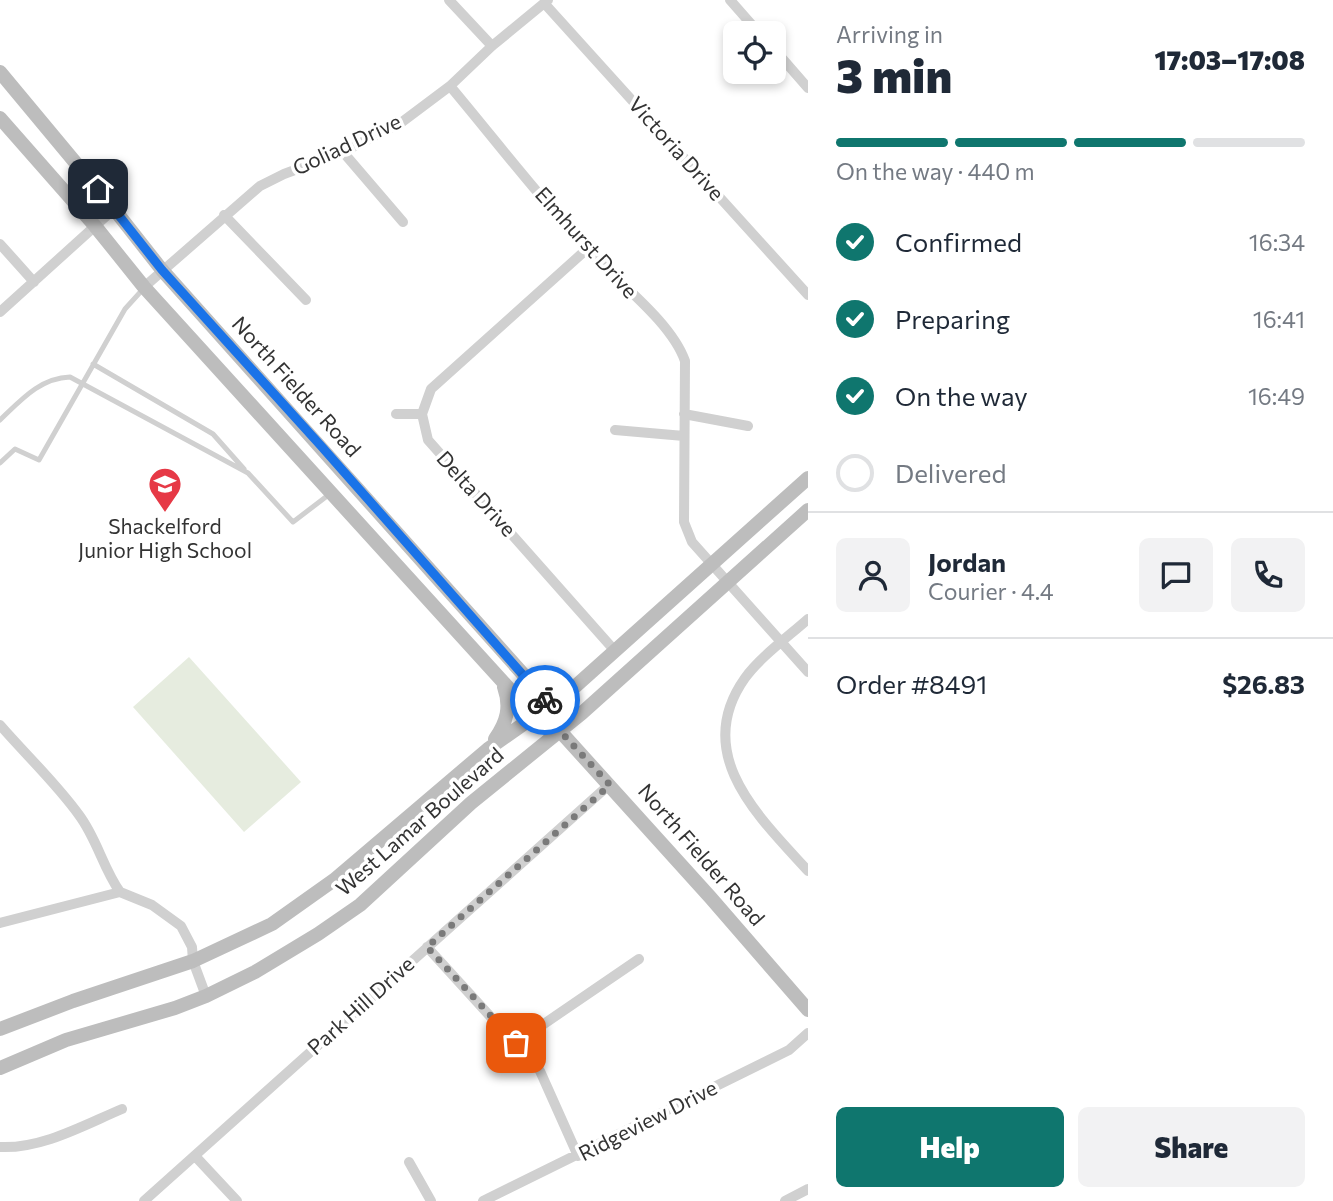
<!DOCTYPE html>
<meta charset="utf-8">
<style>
body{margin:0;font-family:Commissioner,sans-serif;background:#f2f2f3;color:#1f2937;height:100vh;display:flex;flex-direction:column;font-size:26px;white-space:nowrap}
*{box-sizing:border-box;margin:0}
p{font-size:23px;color:#747a83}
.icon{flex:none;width:38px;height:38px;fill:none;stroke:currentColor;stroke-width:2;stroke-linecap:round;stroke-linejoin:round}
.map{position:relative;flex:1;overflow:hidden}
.sheet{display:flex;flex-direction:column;background:#fff;width:525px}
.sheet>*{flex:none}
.buttons{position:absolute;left:723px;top:21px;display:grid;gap:14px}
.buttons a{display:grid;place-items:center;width:63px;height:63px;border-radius:10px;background:#fff;box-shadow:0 4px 10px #0003;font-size:35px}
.pin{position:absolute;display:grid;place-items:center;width:60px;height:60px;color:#fff;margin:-30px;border-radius:14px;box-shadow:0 4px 10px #0006}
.courier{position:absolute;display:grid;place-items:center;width:70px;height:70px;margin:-35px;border:5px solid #1a73e8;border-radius:50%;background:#fff;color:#222;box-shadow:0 2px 9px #0007}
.head em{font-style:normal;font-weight:800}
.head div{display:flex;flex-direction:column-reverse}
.head{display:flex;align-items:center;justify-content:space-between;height:119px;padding:0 28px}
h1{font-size:46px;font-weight:800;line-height:52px}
.bar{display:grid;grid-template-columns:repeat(4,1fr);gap:10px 7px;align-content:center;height:84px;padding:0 28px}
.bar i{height:9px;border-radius:5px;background:#e0e1e3}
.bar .current{background:#0f766e}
.bar p{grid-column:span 4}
.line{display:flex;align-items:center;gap:18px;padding:0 28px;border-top:2px solid #e0e1e3}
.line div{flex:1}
.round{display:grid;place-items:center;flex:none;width:74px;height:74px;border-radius:10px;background:#f2f2f3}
ol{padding:0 28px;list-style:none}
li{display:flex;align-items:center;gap:21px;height:77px}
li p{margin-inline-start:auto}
li .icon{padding:7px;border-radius:50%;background:#0f766e;color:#fff;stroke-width:4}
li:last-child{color:#747a83}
li i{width:38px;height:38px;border:4px solid #e0e1e3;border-radius:50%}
.button{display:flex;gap:14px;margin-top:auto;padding:14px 28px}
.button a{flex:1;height:80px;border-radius:10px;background:#0f766e;color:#fff;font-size:28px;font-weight:800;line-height:80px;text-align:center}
.button a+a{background:#f2f2f3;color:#1f2937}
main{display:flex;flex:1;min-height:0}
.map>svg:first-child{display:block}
.green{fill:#e6ecdf}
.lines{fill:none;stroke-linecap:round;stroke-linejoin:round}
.service{stroke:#d0d0d0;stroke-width:5}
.minor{stroke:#d0d0d0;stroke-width:10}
.secondary{stroke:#bdbdbd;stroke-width:14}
.done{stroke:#7a7a7a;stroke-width:7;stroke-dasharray:0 12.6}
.route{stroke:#1a73e8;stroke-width:9}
.labels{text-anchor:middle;stroke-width:7;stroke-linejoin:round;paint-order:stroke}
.street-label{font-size:21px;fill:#333;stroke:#fff}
.poi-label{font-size:21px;fill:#333;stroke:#fff}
</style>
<main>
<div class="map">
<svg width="808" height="1201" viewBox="0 0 808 1201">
<rect width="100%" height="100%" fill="#fff"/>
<path class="green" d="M189,657l112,125 -57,50 -111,-125z"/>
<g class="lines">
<path class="service" d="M93,364l120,70 31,35
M0,420c21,-20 40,-42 70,-43l178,96 45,49 38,-29
M0,463l15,-14 24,11 86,-151 19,-21"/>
<path class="minor" d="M449,0l43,46
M730,0l29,33
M544,3l264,292
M774,49l34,39
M450,86c46,55 89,111 137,163 29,32 84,72 98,112l-1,161 8,20 116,130
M343,152l60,70
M224,215l82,85
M0,244l34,38
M587,249l-156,140 -9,25 6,26 187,211
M144,287l116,-101 24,-12 59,-22 59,-30 48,-36 42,-40 56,-46
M0,312l114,-103
M396,414h26
M684,414l64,12
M615,430l69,6
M808,619c-19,17 -49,39 -63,59 -54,76 14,139 63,193
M0,725c26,30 56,58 79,90 18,24 24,53 41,77
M0,923l120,-31 32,13 29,21 11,21 1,14 13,35
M427,947l113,124 38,85
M516,1043l123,-84
M0,1147c42,2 84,-22 122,-38
M195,1156l42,45
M409,1162l22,39
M144,1201l466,-417
M483,1201l306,-151 19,-17
M785,1201l23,-12"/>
<path class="secondary" d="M0,72l114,137 48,61 368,412 19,23 3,7
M0,118l95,108 49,61 389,428 26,15 151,167 98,113
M495,739c12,-17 16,-32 9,-52
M0,1029l73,-28 120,-40 79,-37 62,-44 154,-131 81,-57 239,-214
M0,1068l66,-28 109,-32 31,-12 49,-24 63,-38 42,-29 111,-102 111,-90 226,-203"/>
</g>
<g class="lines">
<path class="done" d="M516,1043l-89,-96 183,-162 -51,-55 -14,-30"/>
<path class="route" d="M98,189l64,81 160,177 223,253"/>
</g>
<defs>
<symbol id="school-pin" viewBox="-11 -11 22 30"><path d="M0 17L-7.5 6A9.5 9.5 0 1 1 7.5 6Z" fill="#e63946" stroke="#fff"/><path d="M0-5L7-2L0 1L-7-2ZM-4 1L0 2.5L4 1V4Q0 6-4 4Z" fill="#fff"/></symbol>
</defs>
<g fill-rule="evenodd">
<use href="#school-pin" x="146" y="465" width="38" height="52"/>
</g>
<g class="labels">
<g class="street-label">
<text transform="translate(347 145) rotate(-25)" y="7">Goliad Drive</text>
<text transform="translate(676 149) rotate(48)" y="7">Victoria Drive</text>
<text transform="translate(586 243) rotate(48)" y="7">Elmhurst Drive</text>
<text transform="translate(296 387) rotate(48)" y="7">North Fielder Road</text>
<text transform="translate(476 494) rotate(48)" y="7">Delta Drive</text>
<text transform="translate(420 822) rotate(-41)" y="7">West Lamar Boulevard</text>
<text transform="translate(701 855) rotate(49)" y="7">North Fielder Road</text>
<text transform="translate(361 1006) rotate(-42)" y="7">Park Hill Drive</text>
<text transform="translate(648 1121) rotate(-27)" y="7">Ridgeview Drive</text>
</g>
<g class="poi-label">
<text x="165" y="534">Shackelford<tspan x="165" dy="24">Junior High School</tspan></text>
</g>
</g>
</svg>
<div class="buttons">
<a><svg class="icon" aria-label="locate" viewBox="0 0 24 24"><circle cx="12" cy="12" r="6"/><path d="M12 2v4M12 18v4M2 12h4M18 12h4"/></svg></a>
</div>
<div class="pin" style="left:516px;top:1043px;background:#ea580c"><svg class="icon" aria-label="bag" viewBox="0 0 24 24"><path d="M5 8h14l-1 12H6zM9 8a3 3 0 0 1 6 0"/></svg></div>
<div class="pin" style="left:98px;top:189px;background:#1f2937"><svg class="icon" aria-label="home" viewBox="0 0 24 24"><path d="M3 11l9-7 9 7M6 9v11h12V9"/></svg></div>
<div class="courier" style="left:545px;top:700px"><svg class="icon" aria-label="bike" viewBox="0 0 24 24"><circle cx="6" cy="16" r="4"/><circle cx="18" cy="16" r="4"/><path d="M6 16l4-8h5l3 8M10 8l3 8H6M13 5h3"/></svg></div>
</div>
<section class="sheet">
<div class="head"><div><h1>3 min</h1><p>Arriving in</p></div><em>17:03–17:08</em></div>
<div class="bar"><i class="current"></i><i class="current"></i><i class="current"></i><i></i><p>On the way · 440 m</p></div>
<ol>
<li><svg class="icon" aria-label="check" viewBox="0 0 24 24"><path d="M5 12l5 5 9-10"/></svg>Confirmed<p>16:34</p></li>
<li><svg class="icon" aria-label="check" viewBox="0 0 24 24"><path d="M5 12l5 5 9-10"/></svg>Preparing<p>16:41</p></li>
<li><svg class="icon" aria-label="check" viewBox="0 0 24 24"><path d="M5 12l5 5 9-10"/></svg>On the way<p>16:49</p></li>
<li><i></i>Delivered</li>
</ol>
<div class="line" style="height:126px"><a class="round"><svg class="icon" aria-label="person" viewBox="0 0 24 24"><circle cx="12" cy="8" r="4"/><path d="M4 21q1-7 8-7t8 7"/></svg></a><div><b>Jordan</b><p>Courier · 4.4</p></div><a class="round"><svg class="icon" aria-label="chat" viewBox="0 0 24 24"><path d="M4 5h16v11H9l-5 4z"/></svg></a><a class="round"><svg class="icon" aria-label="phone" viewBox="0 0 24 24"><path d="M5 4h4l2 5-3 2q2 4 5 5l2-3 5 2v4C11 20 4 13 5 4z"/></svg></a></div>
<div class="line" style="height:91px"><div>Order #8491</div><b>$26.83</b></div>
<div class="button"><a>Help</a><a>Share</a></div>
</section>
</main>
